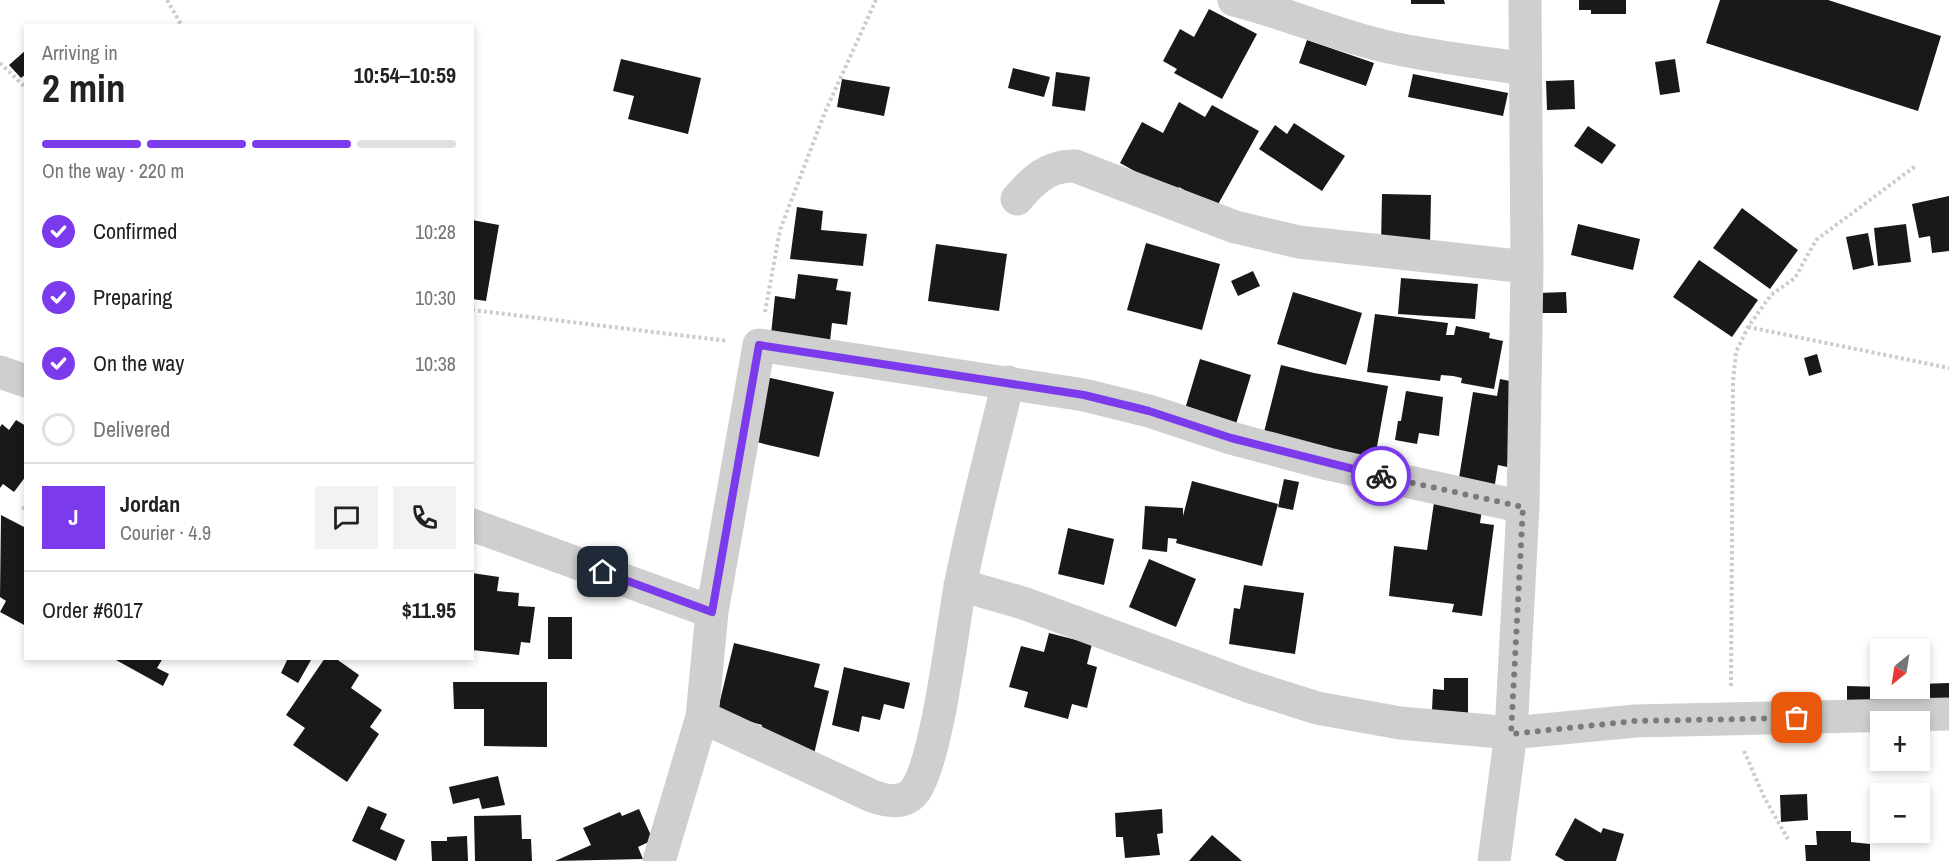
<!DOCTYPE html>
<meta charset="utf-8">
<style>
body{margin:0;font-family:"Archivo Narrow",sans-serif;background:#f2f2f2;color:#222;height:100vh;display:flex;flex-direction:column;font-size:22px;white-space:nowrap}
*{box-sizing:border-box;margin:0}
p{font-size:20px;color:#767676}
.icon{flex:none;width:33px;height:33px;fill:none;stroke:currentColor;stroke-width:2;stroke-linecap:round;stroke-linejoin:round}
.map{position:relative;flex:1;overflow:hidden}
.drawer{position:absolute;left:24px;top:24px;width:450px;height:636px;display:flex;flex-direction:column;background:#fff;border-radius:0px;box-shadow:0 3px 9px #0003}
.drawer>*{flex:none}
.needle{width:39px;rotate:210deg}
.fabs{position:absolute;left:1870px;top:639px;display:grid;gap:12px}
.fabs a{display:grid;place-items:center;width:60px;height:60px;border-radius:0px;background:#fff;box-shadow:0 3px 9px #0003;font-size:30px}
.pin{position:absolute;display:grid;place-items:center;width:51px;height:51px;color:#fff;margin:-26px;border-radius:12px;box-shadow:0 3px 9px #0006}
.courier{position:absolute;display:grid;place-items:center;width:60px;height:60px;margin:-30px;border:4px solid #7c3aed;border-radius:50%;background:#fff;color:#222;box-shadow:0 2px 8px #0007}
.head em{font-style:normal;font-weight:700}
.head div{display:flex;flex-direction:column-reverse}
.head{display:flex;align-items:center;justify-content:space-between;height:102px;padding:0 18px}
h1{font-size:39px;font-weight:700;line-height:45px}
.bar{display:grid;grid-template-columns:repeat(4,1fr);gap:9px 6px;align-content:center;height:72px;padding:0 18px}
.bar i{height:8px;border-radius:4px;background:#e0e0e0}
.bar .selected{background:#7c3aed}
.bar p{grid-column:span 4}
.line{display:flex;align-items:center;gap:15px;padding:0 18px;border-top:2px solid #e0e0e0}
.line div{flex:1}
.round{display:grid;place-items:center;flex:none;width:63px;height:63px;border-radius:0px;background:#f2f2f2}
ol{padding:0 18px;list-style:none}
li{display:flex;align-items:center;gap:18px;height:66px}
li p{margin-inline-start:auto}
li .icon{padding:6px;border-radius:50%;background:#7c3aed;color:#fff;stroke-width:4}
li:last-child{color:#767676}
li i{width:33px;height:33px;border:3px solid #e0e0e0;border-radius:50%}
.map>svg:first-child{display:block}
.building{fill:#191919}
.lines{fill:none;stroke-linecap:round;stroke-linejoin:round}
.path{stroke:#ccc;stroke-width:4;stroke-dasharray:3 3;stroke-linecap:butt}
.minor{stroke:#cfcfcf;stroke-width:33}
.done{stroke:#7a7a7a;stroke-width:6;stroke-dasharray:0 10.8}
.route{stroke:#7c3aed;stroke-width:8}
</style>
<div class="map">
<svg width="1949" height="861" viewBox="0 0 1949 861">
<rect width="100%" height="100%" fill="#fff"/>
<path class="building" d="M1411,0h33l1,4h-34z
M1579,0h47v14h-35v-4h-12z
M1720,0h108l113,36 -23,75 -212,-68z
M1209,9l48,25 -35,65 -48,-26 3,-4 -14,-8 17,-32 14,8z
M1307,40l67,23 -8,23 -67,-23z
M26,50v24l-5,4 -12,-13z
M621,59l80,19 -13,56 -60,-15 6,-23 -21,-5z
M1675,59l5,33 -20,3 -5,-33z
M1013,68l37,9 -6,20 -36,-9z
M1056,72l34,5 -5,34 -33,-5z
M1413,74l95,19 -5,23 -95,-19z
M842,79l48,8 -6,29 -47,-9z
M1574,80l1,29 -28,1 -1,-29z
M1179,102l26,15 7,-12 47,26 -43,77 -37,-21 -3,7 -56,-31 22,-41 21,11z
M1294,123l51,33 -23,35 -63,-42 16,-24 12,9z
M1588,126l28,19 -14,19 -28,-18z
M1382,194l49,1 -1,51 -49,-1z
M1949,196v55l-17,2 -2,-17 -11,2 -7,-34z
M797,207l26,4 -2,19 46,4 -4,32 -73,-7z
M1742,208l56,42 -28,39 -57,-41z
M472,220l27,5 -13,76 -14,-2z
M1578,224l62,15 -7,31 -62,-15z
M1906,224l5,38 -33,4 -4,-38z
M1868,233l6,32 -21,5 -7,-33z
M1146,243l74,21 -18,66 -75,-20z
M936,244l71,10 -8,57 -71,-10z
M1699,260l59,40 -26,37 -59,-40z
M1253,271l7,15 -22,10 -7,-15z
M798,274l40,5 -2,11 15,2 -4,33 -15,-2 -3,27 -59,-6 5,-48 20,3z
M1401,278l77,6 -3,35 -77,-5z
M1293,292l69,21 -16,52 -69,-21z
M1566,292l1,21h-28l-1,-20z
M1375,314l73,9 -2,12h8l2,-9 34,7 -1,5 14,3 -9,48 -33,-6 1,-5 -9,-2 -12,-1 -1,6 -73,-9z
M1817,354l5,18 -13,4 -5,-18z
M1200,359l51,16 -15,49 -51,-15z
M1281,365l33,8 74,13 -14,77 -112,-23z
M766,377l68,15 -15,65 -67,-16z
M1500,379l20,4 -13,84 -9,-2 -5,31 -36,-6 16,-98 24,4z
M1406,391l37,6 -4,39 -20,-3 -2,11 -22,-4 3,-19h3z
M16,420l10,6v50l-12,16 -11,-8 -3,4v-61l2,-3 7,6z
M1284,479l15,3 -6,28 -15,-3z
M1192,481l86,23 -16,62 -86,-23 1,-4 -9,-1 -1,14 -25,-3 3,-43 38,2v8z
M1435,496l48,7 -3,20 14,2 -12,91 -30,-4 2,-8 -65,-8 5,-50 33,4z
M1,515l25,13v98l-26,-14 6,-11 -6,-4z
M1068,528l46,11 -10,46 -46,-11z
M1149,559l47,20 -20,48 -47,-20z
M472,573l27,4 -2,14 22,2 -1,13 17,1 -5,36 -9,-1 -2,13 -47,-5z
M1244,585l60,8 -9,61 -66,-10 5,-36 6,1z
M548,617h24v42h-24z
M1049,633l43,11 -5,20 10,3 -10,41 -15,-4 -4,15 -44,-12 4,-15 -19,-5 12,-41 23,6z
M734,643l86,21 -6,23 15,4 -15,63 -56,-14 4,-15 -45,-12z
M117,658h46l-6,10 12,6 -6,12 -47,-26z
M288,658l23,2 -13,23 -17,-10z
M325,658h10l24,17 -8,13 31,22 -12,17 9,7 -32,48 -54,-37 12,-17 -19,-13z
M844,667l66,16 -6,26 -20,-5 -4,16 -18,-4 -3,16 -27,-7z
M1444,678h24v35l-36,-3 1,-21 11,1z
M453,682h94v65l-63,-1v-37h-30z
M1949,683v27l-102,2v-26l73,2v-4z
M498,776l7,29 -23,4 -3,-11 -26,6 -4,-17z
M1807,794l1,26 -27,2 -1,-27z
M368,806l19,8 -7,15 25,11 -9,21 -44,-20z
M639,809l14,31 -15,7 5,12 -88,2 36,-16 -8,-17 37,-16 2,4z
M1162,809l1,24 -6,1 3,21 -35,3 -2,-21h-7l-1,-24z
M521,815l1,24h9l1,22h-57l-1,-45z
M1575,818l26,15 2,-5 21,6 -8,27h-51l-10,-6z
M1816,831h35v11l19,2v17h-64l-1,-16h12z
M1212,835l30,26h-53z
M467,836l1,25h-36l-1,-20h16v-4z"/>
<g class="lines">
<path class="path" d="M167,0l15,26
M0,63l26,25
M472,310l256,31
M765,312l15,-82 45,-118 51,-112
M1748,327l201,41
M22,509l4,-3
M1731,686l2,-305 3,-29 12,-25 23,-32 24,-17 21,-38 101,-75
M1744,751l20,46 24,42"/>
<path class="minor" d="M1234,0c52,13 101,35 154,47 45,10 91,15 137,22
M1017,199c16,-19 32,-34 58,-33l160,61 64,15 228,25
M0,372l26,9
M472,525l240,87
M960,585l63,18 225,83 69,22 83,15 111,10 124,-12 314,-7
M702,717l170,79c14,5 31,9 42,-4 23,-29 38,-162 46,-205 13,-68 32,-137 48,-205
M659,861l43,-144 10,-105 47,-267 325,50 65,16 82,27 97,26 195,43
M1494,861l17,-128 12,-226 4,-240 -2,-267"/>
</g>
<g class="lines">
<path class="done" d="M1381,476l142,31 -12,227 124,-13 162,-3"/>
<path class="route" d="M603,572l109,40 47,-267 325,50 65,16 82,27 150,38"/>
</g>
</svg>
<div class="fabs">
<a><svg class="needle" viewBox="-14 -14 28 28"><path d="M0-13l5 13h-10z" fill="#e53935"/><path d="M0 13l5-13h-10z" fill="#767676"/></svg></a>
<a>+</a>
<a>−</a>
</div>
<div class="pin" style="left:1797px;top:718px;background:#ea580c"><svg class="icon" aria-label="bag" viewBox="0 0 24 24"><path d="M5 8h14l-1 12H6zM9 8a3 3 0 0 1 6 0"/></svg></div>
<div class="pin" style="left:603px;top:572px;background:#1f2937"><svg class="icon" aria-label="home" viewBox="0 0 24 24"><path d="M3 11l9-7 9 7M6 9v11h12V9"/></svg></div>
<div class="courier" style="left:1381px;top:476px"><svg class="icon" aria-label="bike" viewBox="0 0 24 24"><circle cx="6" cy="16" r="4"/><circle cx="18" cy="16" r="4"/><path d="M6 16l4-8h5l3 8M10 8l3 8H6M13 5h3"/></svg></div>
<section class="drawer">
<div class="head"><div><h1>2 min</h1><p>Arriving in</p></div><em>10:54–10:59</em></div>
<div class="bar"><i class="selected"></i><i class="selected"></i><i class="selected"></i><i></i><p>On the way · 220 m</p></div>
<ol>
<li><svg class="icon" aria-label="check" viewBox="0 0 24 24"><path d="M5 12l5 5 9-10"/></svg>Confirmed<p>10:28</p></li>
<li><svg class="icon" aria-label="check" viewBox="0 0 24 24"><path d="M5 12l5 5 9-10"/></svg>Preparing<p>10:30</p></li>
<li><svg class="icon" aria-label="check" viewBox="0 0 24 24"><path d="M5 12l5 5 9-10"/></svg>On the way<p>10:38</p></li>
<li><i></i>Delivered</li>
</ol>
<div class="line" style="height:108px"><b class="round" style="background:#7c3aed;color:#fff">J</b><div><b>Jordan</b><p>Courier · 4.9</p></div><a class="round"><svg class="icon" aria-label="chat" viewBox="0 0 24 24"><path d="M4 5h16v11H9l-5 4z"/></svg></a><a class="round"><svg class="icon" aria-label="phone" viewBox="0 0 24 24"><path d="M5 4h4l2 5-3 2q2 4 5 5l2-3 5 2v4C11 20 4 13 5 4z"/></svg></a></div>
<div class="line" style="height:78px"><div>Order #6017</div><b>$11.95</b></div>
</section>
</div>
